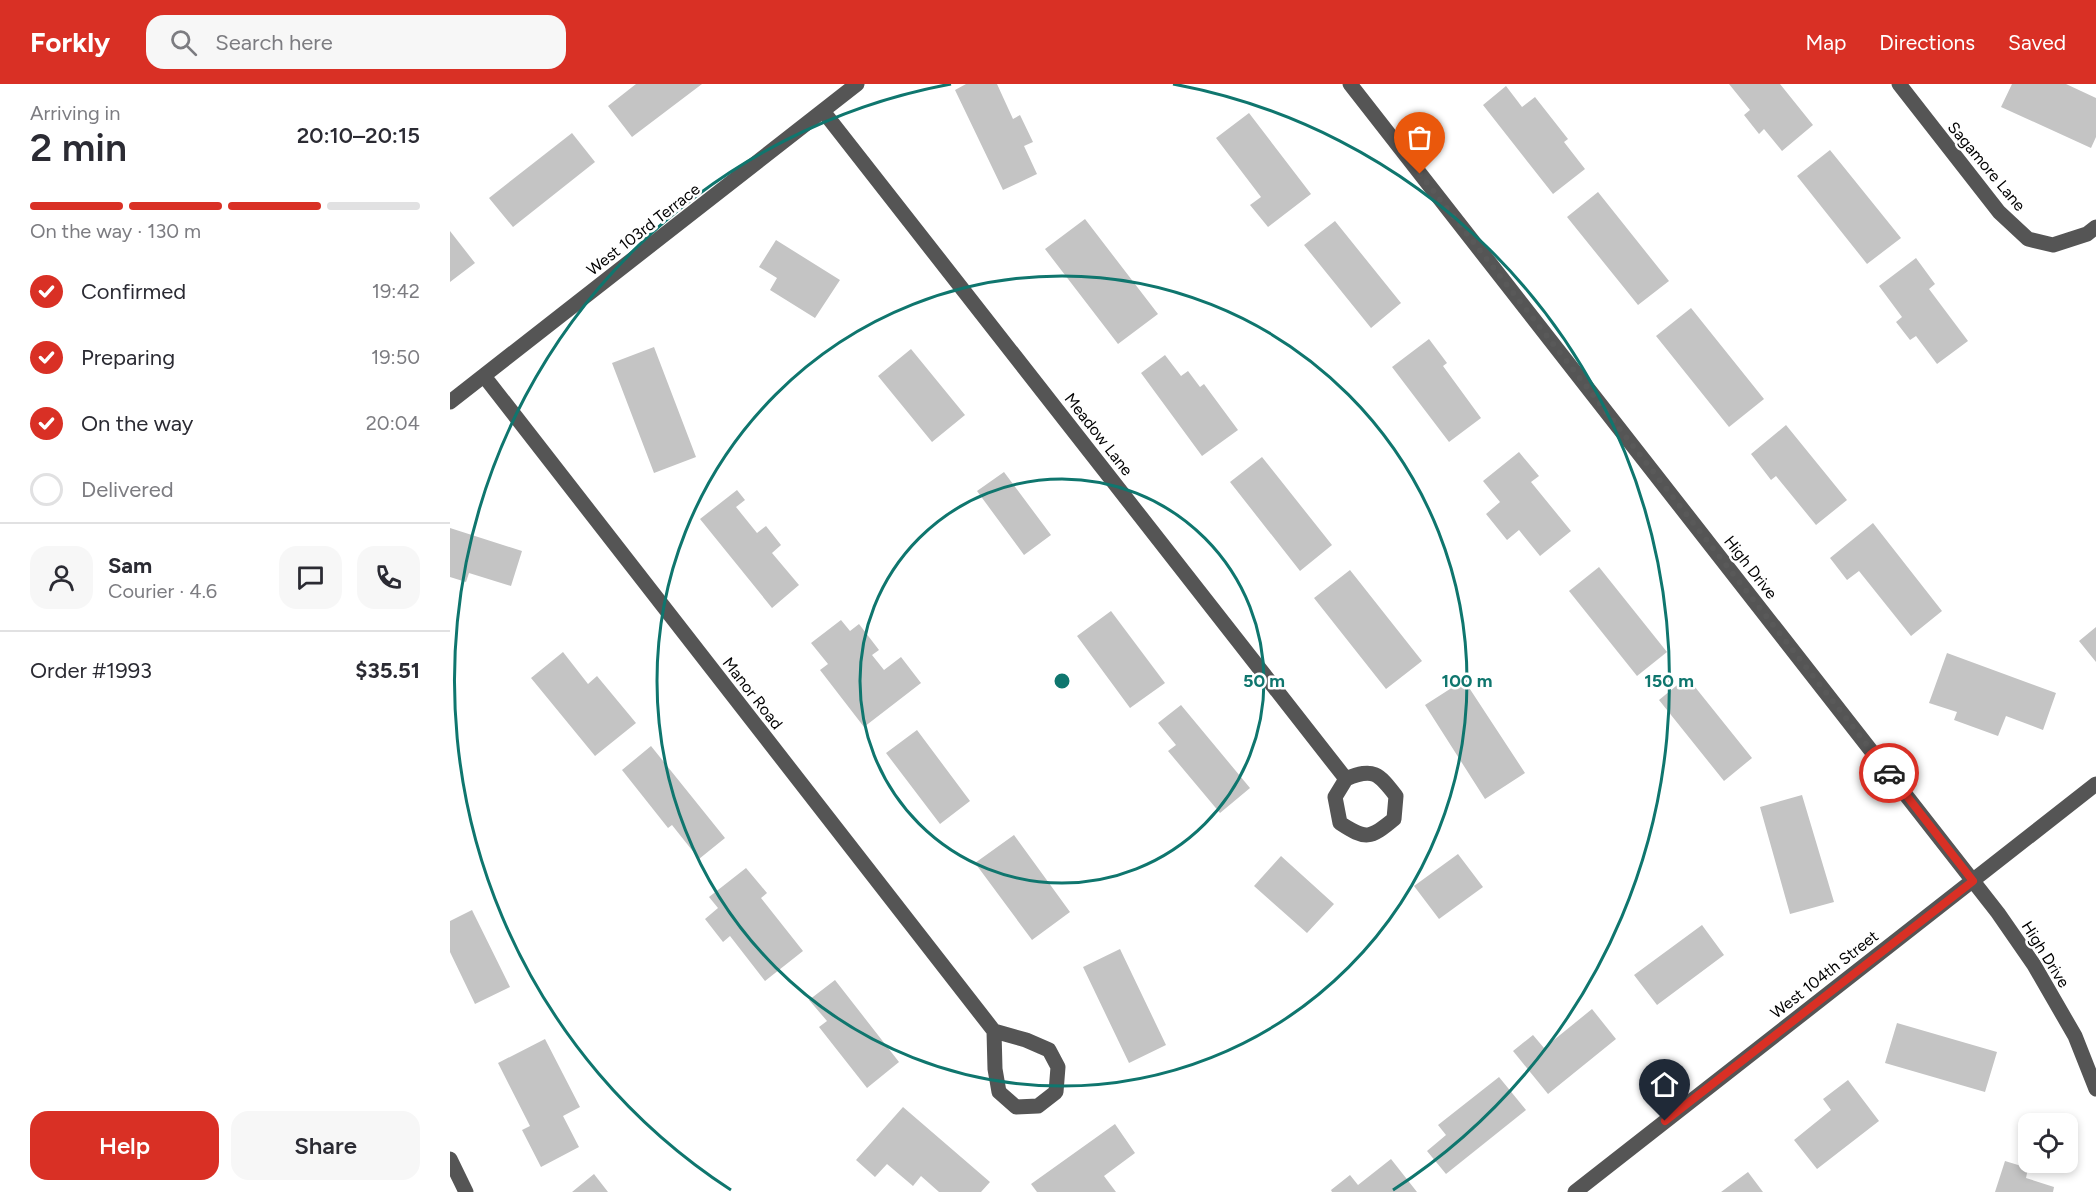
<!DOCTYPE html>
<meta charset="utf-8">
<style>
body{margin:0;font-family:Figtree,sans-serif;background:#f7f7f7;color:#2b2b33;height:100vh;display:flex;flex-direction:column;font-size:22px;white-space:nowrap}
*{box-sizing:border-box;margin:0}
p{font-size:20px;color:#7c7c81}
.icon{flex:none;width:33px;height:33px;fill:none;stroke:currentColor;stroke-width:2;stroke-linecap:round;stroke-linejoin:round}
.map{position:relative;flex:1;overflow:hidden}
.details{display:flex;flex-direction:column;background:#fff;width:450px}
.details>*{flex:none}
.tools{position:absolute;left:1568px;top:1029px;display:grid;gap:12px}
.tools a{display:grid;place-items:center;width:60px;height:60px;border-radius:12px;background:#fff;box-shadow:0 3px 9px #0003;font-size:30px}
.pin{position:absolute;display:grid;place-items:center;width:51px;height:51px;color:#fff;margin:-62px -26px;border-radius:50% 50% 50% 0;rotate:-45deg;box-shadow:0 0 6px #0007}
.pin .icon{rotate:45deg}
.courier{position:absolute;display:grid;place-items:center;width:60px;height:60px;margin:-30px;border:4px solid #d93025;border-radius:50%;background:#fff;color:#222;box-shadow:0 2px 8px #0007}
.head em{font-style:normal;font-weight:600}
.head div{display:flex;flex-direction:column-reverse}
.head{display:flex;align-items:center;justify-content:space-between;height:102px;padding:0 30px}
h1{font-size:39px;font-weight:600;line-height:45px}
.bar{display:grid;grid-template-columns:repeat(4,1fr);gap:9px 6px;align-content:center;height:72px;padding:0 30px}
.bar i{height:8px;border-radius:4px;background:#e1e1e2}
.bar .active{background:#d93025}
.bar p{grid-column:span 4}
.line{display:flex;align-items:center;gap:15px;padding:0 30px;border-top:2px solid #e1e1e2}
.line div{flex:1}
.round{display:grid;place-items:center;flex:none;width:63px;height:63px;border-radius:18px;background:#f7f7f7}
ol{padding:0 30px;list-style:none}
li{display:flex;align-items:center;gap:18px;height:66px}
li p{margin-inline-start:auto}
li .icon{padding:6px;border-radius:50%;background:#d93025;color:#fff;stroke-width:4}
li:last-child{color:#7c7c81}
li i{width:33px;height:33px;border:3px solid #e1e1e2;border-radius:50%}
.primary-button{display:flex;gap:12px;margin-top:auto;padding:12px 30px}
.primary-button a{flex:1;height:69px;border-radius:18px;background:#d93025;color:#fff;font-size:24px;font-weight:600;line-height:69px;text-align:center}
.primary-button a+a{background:#f7f7f7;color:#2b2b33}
header{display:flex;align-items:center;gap:36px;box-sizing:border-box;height:84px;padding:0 30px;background:#d93025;color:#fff}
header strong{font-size:28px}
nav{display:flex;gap:33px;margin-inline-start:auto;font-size:21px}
.search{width:420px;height:54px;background:#f7f7f7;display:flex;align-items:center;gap:15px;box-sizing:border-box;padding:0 21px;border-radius:18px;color:#7c7c81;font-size:22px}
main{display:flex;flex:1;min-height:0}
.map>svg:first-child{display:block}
.building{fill:#c4c4c4}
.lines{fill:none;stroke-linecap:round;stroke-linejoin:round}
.minor{stroke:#555;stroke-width:15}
.done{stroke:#595959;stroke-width:6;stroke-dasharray:0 10.8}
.route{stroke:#d93025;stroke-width:8}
.ring{fill:none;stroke:#0f766e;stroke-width:3}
.labels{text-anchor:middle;stroke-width:5;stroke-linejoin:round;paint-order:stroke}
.street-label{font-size:16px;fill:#000;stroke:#fff}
.centre{fill:#0f766e;stroke:#fff;stroke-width:3}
.ring-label{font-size:18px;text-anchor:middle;font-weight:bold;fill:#0f766e;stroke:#fff;stroke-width:5;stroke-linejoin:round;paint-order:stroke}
</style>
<header>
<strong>Forkly</strong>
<div class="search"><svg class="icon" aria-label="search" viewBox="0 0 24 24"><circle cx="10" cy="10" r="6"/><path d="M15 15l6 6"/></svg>Search here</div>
<nav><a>Map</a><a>Directions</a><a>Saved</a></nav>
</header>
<main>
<section class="details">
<div class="head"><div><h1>2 min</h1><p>Arriving in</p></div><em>20:10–20:15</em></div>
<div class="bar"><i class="active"></i><i class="active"></i><i class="active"></i><i></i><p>On the way · 130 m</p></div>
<ol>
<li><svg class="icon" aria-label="check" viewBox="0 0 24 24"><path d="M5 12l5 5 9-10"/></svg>Confirmed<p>19:42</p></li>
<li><svg class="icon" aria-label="check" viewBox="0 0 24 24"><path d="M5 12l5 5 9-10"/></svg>Preparing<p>19:50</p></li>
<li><svg class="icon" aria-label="check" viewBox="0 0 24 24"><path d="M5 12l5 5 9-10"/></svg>On the way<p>20:04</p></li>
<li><i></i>Delivered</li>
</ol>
<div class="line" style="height:108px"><a class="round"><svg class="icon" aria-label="person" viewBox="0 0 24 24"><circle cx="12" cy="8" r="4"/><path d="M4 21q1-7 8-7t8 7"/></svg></a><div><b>Sam</b><p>Courier · 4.6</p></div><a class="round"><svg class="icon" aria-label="chat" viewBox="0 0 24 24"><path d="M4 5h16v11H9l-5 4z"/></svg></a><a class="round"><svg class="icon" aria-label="phone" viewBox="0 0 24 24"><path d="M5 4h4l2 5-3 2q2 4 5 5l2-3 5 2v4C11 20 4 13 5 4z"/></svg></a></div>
<div class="line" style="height:78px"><div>Order #1993</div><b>$35.51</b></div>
<div class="primary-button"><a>Help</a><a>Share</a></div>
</section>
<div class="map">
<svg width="1646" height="1108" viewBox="0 0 1646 1108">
<rect width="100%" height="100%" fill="#fff"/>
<path class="building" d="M186,0h66l-70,53 -24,-31z
M516,0h31l16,35 7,-4 13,27 -9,4 13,28 -34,16 -48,-100z
M1279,0h51l33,41 -31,26 -18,-22 -5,5 -15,-19 6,-5z
M1562,0h54l30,14v39l-5,11 -90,-41z
M1056,2l16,21 13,-10 33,42 -4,3 21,27 -32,25 -70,-89z
M799,29l62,81 -43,33 -18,-22 11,-8 -45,-59z
M122,49l23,29 -82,65 -24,-29z
M1380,66l71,88 -34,26 -70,-88z
M1148,108l71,89 -31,24 -71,-88z
M635,135l73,95 -40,30 -73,-95z
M885,137l66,82 -30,25 -67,-83z
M0,147l25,32 -25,19z
M326,156l64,40 -25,38 -45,-28 7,-12 -18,-11z
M1466,174l19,26 -6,5 39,52 -31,23 -21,-28 -6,4 -14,-18 6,-5 -23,-31z
M1241,224l73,91 -35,28 -73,-91z
M979,255l18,24 -4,3 38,52 -32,24 -57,-75z
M204,263l42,110 -42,16 -42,-110z
M461,265l54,66 -33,27 -54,-66z
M715,271l16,21 7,-5 12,16 4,-3 34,46 -36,26 -61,-83z
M1336,341l61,75 -31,25 -40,-49 -5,4 -20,-26z
M1069,368l20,24 -8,6 40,49 -31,25 -21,-26 -12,10 -21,-26 14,-12 -17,-21z
M812,373l70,88 -32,26 -70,-89z
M554,388l47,63 -27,20 -47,-64z
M287,406l8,10 -9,7 21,26 9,-7 15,19 -9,8 27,32 -27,23 -72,-89z
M1423,439l69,88 -31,25 -52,-65 -12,9 -17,-22z
M0,444l72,23 -11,35 -42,-13 -3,9 -16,-5z
M1149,483l68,85 -30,24 -68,-85z
M900,486l72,91 -36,28 -72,-91z
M661,527l54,72 -35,25 -53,-72z
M391,536l9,11 9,-7 20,26 -7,5 12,15 17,-13 20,26 -57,44 -44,-57 8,-6 -17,-21z
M1646,543v35l-17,-21z
M113,568l25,32 9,-8 39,47 -41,33 -64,-78z
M1497,569l109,40 -13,37 -37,-14 -8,20 -44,-16 3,-8 -28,-9z
M1237,593l65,81 -28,23 -65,-81z
M1014,596l61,93 -40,26 -60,-94z
M731,621l69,83 -30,25 -52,-62 8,-6 -18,-22z
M467,646l53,71 -30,23 -54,-71z
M201,662l74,92 -26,21 -27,-34 -4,3 -46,-58z
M1352,711l32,107 -44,12 -30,-107z
M564,751l56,77 -38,28 -57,-77z
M1008,770l25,33 -44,32 -25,-33z
M831,772l53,48 -27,29 -53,-47z
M296,784l21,25 -6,5 42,53 -38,30 -35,-45 -7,6 -18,-23 13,-11 -9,-11z
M22,826l38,77 -35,17 -25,-52v-31z
M1252,841l22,30 -67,50 -23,-30z
M670,865l46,96 -37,18 -46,-96z
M385,896l64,82 -32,26 -48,-61 8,-6 -18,-21z
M1142,925l24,30 -68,55 -35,-43 20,-16 11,13z
M1447,939l100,29 -12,40 -100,-29z
M95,955l35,68 -17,9 16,31 -38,20 -19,-37 8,-4 -32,-63z
M1049,993l27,33 -80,64 -19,-23 19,-16 -8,-10z
M1398,996l31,41 -62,48 -23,-29 37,-30 -8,-11z
M453,1023l87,75 -9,10h-42l-18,-16 -8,10 -26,-22 -12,13 -19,-17z
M665,1040l20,29 -31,23 12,16h-79l-6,-8z
M941,1075l26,33h-85l-1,-2 19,-15 8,10z
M1555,1077l23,7 -2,10 28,9 -1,5h-58z
M1298,1088l15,20h-42z
M144,1090l14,18h-36z"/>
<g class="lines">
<path class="minor" d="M900,0l648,829 36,52 41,71 21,53
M1449,0l100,128 29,27 25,6 34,-11 9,-7
M373,27l523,668 -11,18 5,26c26,17 30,16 54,-4l2,-23c-17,-22 -22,-29 -50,-17
M34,292l510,655 1,38 4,23 17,15 22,-1 18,-14 2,-25 -9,-17 -23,-10 -32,-9
M0,318l407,-318
M0,1075l16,33
M1125,1108l521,-408"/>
</g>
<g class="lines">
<path class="done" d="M970,90l469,599"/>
<path class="route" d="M1215,1037l308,-240 -84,-108"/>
</g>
<g class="ring">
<circle cx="612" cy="597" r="202"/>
<circle cx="612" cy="597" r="405"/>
<path d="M281 1106A607 607 0 0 1 501 0M723 0A607 607 0 0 1 943 1106"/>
</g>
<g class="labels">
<g class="street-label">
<text transform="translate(1537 82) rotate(50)" y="6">Sagamore Lane</text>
<text transform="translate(193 145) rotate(-38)" y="6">West 103rd Terrace</text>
<text transform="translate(649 350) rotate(52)" y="6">Meadow Lane</text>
<text transform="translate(1301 483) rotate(52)" y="6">High Drive</text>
<text transform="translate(303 609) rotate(52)" y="6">Manor Road</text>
<text transform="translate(1596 870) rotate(58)" y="6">High Drive</text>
<text transform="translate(1374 890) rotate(-38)" y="6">West 104th Street</text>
</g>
</g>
<circle cx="612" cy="597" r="9" class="centre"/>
<g class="ring-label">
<text x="814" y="603">50 m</text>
<text x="1017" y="603">100 m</text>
<text x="1219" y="603">150 m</text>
</g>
</svg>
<div class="tools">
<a><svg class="icon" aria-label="locate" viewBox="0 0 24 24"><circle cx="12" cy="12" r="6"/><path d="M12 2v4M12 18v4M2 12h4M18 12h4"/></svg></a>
</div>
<div class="pin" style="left:970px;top:90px;background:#ea580c"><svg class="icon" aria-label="bag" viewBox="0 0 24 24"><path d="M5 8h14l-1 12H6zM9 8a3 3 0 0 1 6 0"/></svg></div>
<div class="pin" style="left:1215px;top:1037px;background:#1f2937"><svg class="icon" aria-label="home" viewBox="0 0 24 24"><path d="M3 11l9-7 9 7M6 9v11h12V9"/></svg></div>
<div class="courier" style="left:1439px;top:689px"><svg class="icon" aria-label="car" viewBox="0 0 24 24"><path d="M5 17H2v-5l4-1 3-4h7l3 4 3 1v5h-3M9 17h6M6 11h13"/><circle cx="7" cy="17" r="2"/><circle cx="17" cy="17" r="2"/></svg></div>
</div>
</main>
